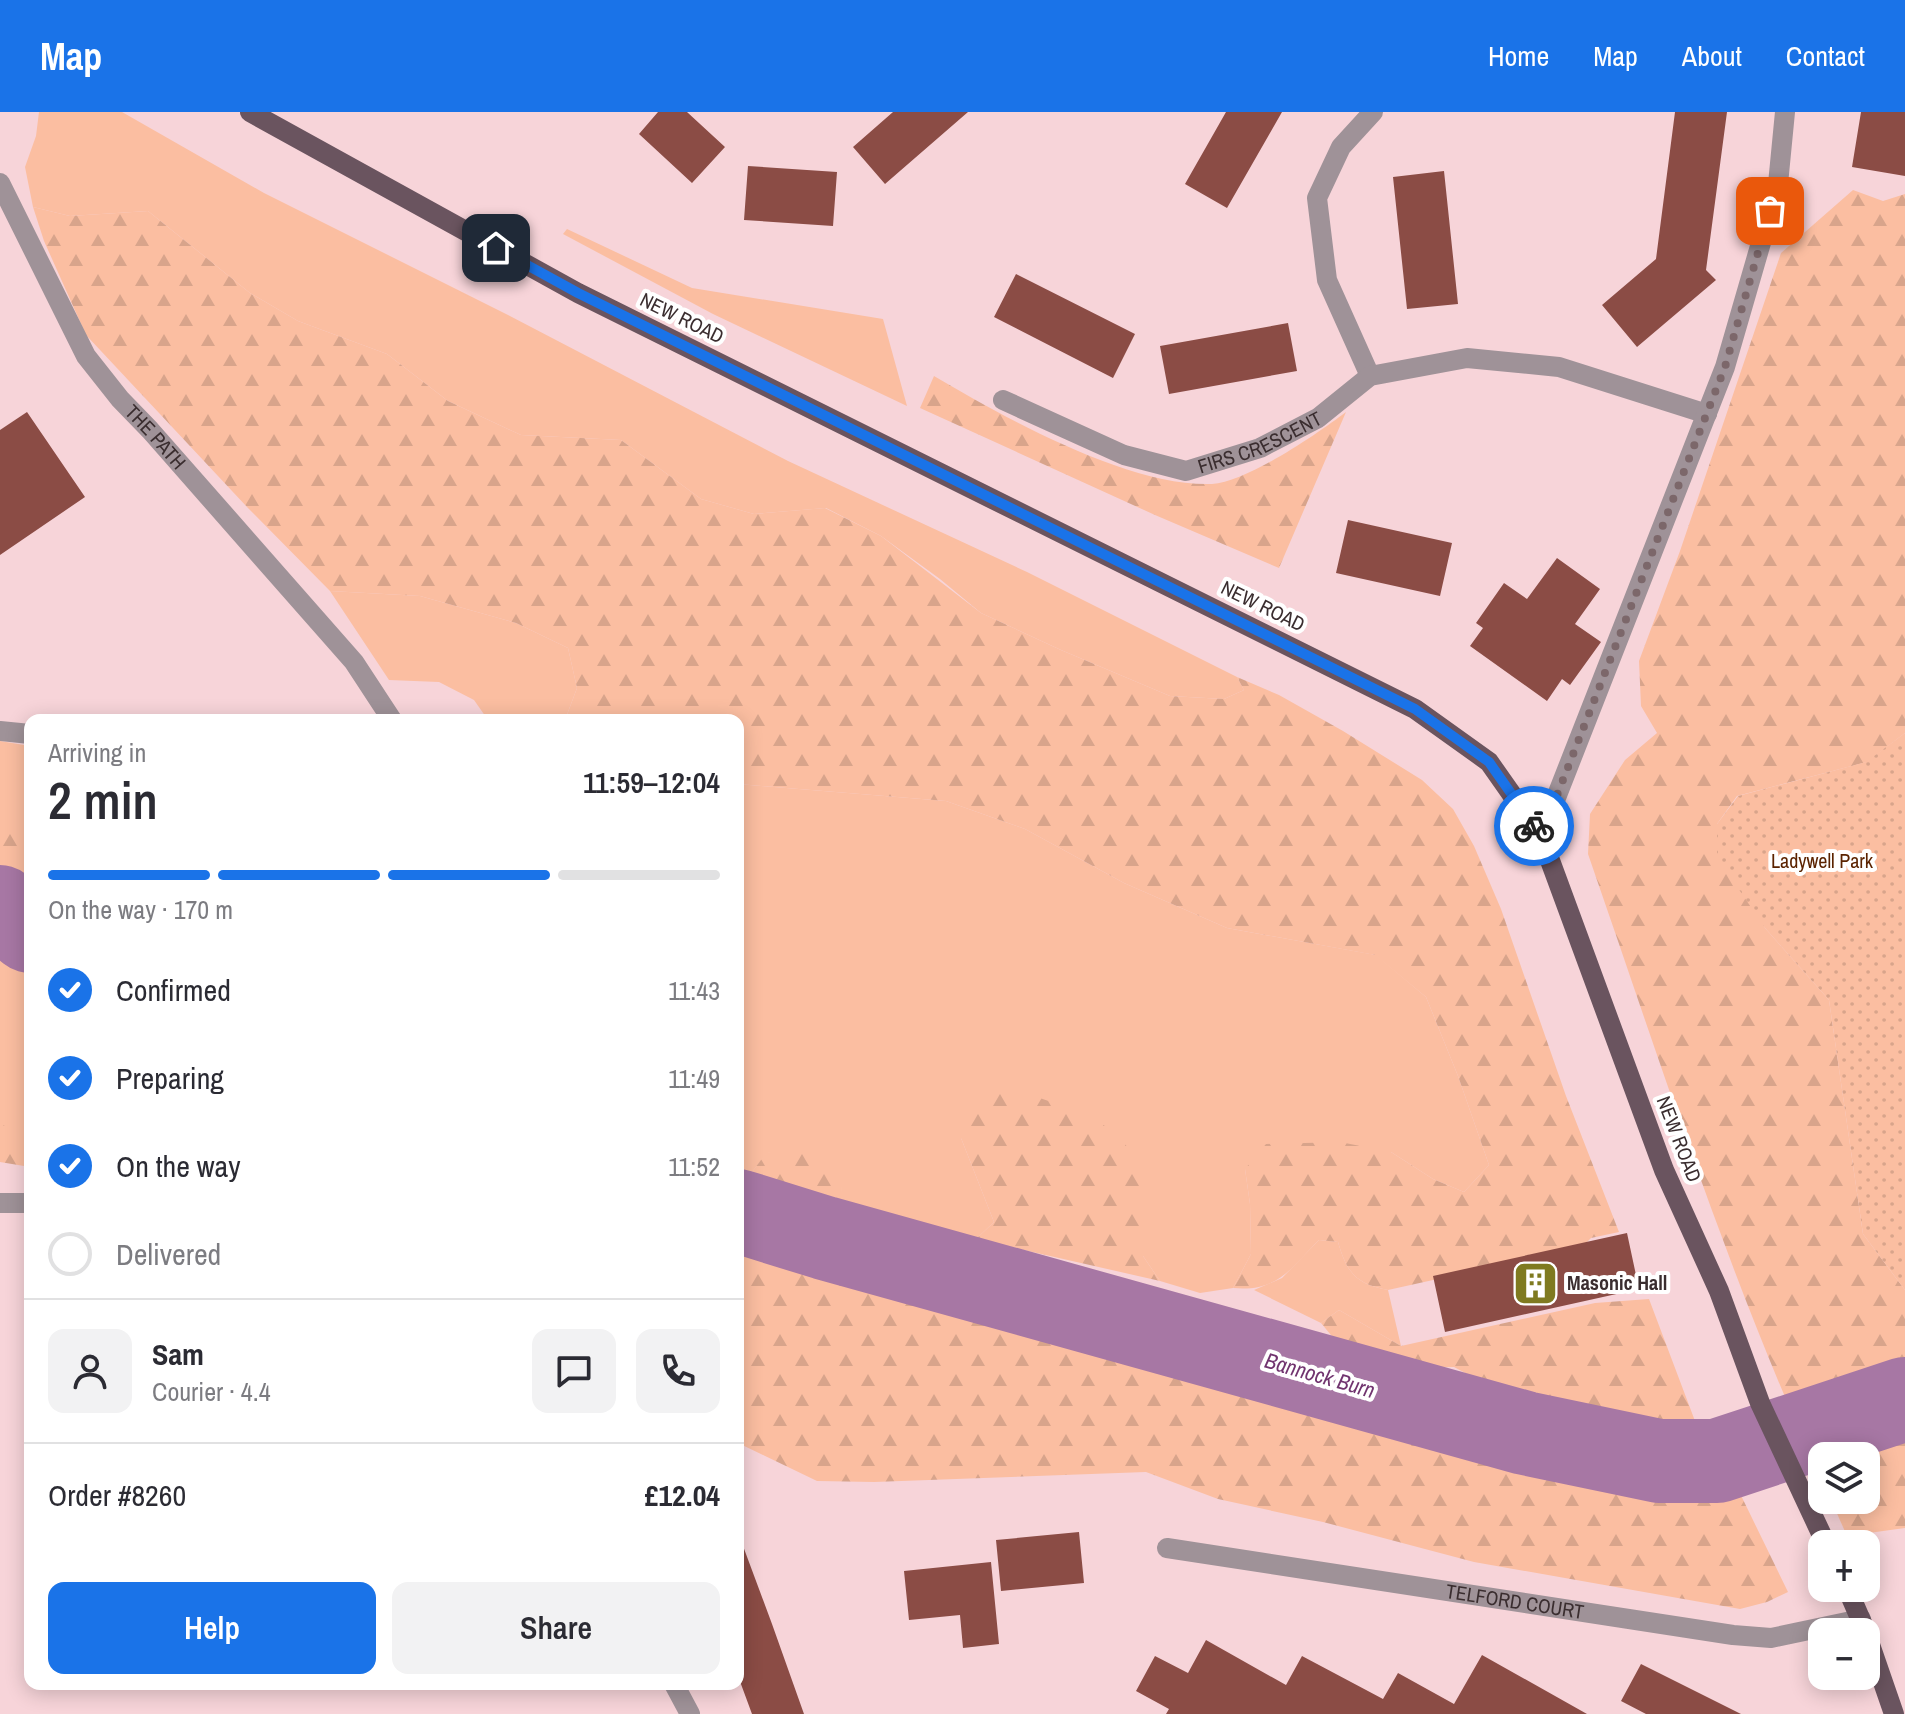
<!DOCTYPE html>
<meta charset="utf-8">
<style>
body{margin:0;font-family:"Archivo Narrow",sans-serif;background:#f2f2f3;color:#2b2b33;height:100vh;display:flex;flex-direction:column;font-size:30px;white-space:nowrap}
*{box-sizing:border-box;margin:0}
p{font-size:26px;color:#7c7c81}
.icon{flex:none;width:44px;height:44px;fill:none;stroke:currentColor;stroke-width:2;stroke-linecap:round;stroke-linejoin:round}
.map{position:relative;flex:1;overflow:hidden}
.drawer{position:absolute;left:24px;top:602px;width:720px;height:976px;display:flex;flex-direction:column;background:#fff;border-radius:16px;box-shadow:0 4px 20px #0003}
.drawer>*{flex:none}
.tools{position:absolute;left:1808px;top:1330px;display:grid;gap:16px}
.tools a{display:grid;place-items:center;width:72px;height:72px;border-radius:16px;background:#fff;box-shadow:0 4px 20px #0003;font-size:40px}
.pin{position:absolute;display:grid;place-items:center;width:68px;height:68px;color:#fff;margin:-34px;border-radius:16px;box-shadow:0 4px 12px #0006}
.courier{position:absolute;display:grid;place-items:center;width:80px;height:80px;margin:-40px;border:6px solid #1a73e8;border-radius:50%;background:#fff;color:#222;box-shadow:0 2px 10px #0007}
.headline em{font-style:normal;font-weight:600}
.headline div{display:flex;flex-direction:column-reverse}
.headline{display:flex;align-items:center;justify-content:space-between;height:136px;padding:0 24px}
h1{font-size:52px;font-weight:600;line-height:60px}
.bar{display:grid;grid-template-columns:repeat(4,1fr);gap:12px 8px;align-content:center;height:96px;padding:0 24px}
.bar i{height:10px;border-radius:6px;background:#e1e1e2}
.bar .selected{background:#1a73e8}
.bar p{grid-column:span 4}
.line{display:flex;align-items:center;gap:20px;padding:0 24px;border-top:2px solid #e1e1e2}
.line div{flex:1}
.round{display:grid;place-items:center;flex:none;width:84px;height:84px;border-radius:16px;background:#f2f2f3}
ol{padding:0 24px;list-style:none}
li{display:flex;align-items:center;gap:24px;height:88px}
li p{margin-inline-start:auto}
li .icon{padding:8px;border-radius:50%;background:#1a73e8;color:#fff;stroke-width:4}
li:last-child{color:#7c7c81}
li i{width:44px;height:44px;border:4px solid #e1e1e2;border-radius:50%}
.action{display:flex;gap:16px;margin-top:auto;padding:16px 24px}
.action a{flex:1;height:92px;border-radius:16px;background:#1a73e8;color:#fff;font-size:32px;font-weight:600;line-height:92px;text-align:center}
.action a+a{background:#f2f2f3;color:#2b2b33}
header{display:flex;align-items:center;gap:48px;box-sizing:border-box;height:112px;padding:0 40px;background:#1a73e8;color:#fff}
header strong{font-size:38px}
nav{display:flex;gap:44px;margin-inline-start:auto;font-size:28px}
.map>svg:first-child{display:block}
.grass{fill:#fbbea1}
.forest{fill:url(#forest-firs)}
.park{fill:url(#park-dots)}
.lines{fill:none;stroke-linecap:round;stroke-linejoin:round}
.river{stroke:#a777a4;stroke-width:84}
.building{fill:#8b4c45}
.service{stroke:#9f9298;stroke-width:20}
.minor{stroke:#9f9298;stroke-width:20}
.primary{stroke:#6a545f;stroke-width:20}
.done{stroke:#7c676a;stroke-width:8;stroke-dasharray:0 14.4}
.route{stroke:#1a73e8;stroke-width:10}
.labels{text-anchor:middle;stroke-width:8;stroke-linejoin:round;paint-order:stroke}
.street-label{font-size:20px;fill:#3a2d2f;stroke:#fff}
.park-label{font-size:20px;fill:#5b2300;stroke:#fff}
.poi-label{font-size:20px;font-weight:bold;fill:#3a2d2f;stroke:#fff;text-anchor:start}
.water-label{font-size:22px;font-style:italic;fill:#71346f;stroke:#fff}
</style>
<header>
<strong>Map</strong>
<nav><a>Home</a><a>Map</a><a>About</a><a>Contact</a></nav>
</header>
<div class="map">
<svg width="1905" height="1602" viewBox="0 0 1905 1602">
<defs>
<pattern id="forest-firs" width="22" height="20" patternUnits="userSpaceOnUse" patternTransform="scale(2)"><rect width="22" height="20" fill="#fbbea1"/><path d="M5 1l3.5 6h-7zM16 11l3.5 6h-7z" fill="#d8a48b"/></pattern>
<pattern id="park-dots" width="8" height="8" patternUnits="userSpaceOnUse" patternTransform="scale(2)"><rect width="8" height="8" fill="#fbbea1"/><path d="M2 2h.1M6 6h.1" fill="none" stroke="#d8a48b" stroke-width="1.8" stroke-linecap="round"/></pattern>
</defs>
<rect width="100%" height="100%" fill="#f7d4d9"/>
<path class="grass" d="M39,0h83l142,81 242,121 282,147 239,111 210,105 7,13 -20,9 -54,-3 -109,-46 -80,-37 -41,-34 -59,-43 -55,-28 -72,6 -53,-15 -80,-59 -100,-5 -73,-34 -61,-47 -89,-33 -48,-28 -102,-82 -78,5 -37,-9 -8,-40 11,-31z
M567,117l125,59 191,31 24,87 -194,-92 -150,-80z
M330,479l90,5 96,27 52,25 9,40 -12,32h-77l-14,-20 -35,-18 -50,-2z
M0,629l30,5v118l-30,-14z
M738,672l208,17 79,28 99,54 103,45 149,27 50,42 32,79 31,89 -25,27 -31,-13 -42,-27 -146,17 5,35 1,50 -18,34 -33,5 -40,-12 -17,-25 -1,-23 -181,-95 33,84 -18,17 -133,-30 -3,-34 -72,-23 -16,20 -14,-1z
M0,838l30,23v170l-30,-9z
M1319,1128l19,2c9,31 18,42 50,48l13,56 -62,-36 -18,13 -67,-33 28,-12z"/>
<path class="forest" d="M1853,78l30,11 22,-7v539l-38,29 -130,34 -20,28 48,104 64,72 34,234 42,56v238l-58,8 -16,-36h35v-44h-44v25c-93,-202 -161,-417 -234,-627l2,-40 35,-54 32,-27 -16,-27 -2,-45 41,-110 101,-298z
M33,95l37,9 78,-5 102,82 48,28 89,33 61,47 73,34 100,5 80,59 53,15 71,-6 56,28 100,77 80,37 109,46 54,3 20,-9 -7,-13 42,18 64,36 79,49 31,29 21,37 27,63 65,187 53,136 -28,6 -9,9 -194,43c-32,-6 -41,-17 -50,-48l-19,-2c-29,29 -41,52 -86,48l18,-34 -1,-50 -5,-35 21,-25 74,-2 51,10 42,27 31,13 25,-27 -31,-89 -32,-79 -51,-42 -148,-27 -103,-45 -99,-54 -79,-28 -208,-17v-64h-173l12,-32 -9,-40 -52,-25 -96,-27 -90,-5 -83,-84 -161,-172 -42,-94z
M934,264c71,42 195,111 278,108 35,-2 105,-50 134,-72l-67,156 -124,-53 -235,-107z
M0,696l30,22v133l-30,-23z
M993,980l41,4 58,20 32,25 20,43 -1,72 17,25 -184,-42 18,-17 -33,-84 7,-26z
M0,1012l30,12v31l-30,-5z
M767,1040l41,1 33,22 2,34 -32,-9 -59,-28z
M738,1122l164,58 107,29 144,28 152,35 307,90 67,9 55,-2 54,111 -21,10 -27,7 -266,-47 -151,-40 -105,-23 -72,-27 -272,10 -57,-1 -79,-38z
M1649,1187l46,122 -25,10 -74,-1 -78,-29 -64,-34 -67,1 -52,-28 -14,-17 18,-13 62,36 194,-43z"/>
<path class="park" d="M1905,621v557l-42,-56 -34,-234 -64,-72 -48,-71v-33l21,-28 128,-34z"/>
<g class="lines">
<path class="river" d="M0,795l30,24
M738,1099l87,27 700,195 134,28h58l188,-62"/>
</g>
<path class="building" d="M658,0h29l38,35 -33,36 -53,-49z
M893,0h75l-83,72 -32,-37z
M1226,0h56l-55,96 -42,-24z
M1675,0h52l-21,158 10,10 -79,67 -35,-42 54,-46z
M1861,0h44v64l-53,-9z
M748,54l89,6 -4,54 -89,-6z
M1444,59l14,133 -51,5 -14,-132z
M1016,162l119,60 -22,44 -119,-61z
M1288,211l9,48 -128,23 -9,-48z
M27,300l58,85 -85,58v-125z
M1348,408l104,23 -12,53 -104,-23z
M1557,446l43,31 -25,35 26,18 -31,43 -8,-6 -15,22 -77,-55 13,-18 -7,-5 28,-40 23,16z
M1627,1121l12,56 -194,43 -12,-56z
M1079,1420l5,51 -83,8 -5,-51z
M743,1434l29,78 32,90h-52l-14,-38v-129z
M991,1450l8,82 -36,4 -3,-33 -51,5 -5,-49z
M1206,1528l80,45 16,-29 81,43 15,-26 56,31 28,-49 105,59h-421l3,-5 -33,-18 19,-35 33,17z
M1641,1552l100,50h-95l-25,-13z"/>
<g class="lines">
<path class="service" d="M0,619l30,3"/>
<g class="minor">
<path id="s1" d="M0,71l86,173 34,43 30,31 204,232 38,58"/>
<path d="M1370,264l-43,-96 -10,-82 24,-51 32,-35"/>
<path id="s2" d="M1003,288l121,55 62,16 74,-23 58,-30 52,-42 97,-18 92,9 148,47"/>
<path d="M1541,724l184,-469 53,-183 7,-72"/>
<path d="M0,1091h30"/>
<path id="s3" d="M1167,1436l566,87 38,3 90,-19"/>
<path d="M674,1572l16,30"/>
</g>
<path class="primary" d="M250,0l328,181 837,416 74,53 52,74 123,334 55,121 41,112 66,141
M1847,1476l19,44
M1866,1521l28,81"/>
</g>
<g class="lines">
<path class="done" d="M1534,714l7,10 184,-469 45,-156"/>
<path class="route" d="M496,136l82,45 837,416 74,53 45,64"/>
</g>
<defs>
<symbol id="building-square" viewBox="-11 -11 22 22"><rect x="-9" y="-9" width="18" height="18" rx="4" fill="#7f7a20" stroke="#fff"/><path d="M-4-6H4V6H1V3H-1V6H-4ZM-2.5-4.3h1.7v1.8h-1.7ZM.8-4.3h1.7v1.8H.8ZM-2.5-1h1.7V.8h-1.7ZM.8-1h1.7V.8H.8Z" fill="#fff"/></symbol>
</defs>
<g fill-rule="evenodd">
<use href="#building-square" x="1510" y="1146" width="51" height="51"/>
</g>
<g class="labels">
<g class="street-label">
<text transform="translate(682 206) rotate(26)" y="7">NEW ROAD</text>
<text dy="7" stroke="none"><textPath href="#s1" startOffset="300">THE PATH</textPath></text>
<text dy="7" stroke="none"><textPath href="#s2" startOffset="276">FIRS CRESCENT</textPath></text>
<text transform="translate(1263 494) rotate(26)" y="7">NEW ROAD</text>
<text transform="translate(1679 1027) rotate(69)" y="7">NEW ROAD</text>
<text dy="7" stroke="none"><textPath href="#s3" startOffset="352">TELFORD COURT</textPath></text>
</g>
<g class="park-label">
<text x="1822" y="756">Ladywell Park</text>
</g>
<g class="poi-label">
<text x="1567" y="1178">Masonic Hall</text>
</g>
<g class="water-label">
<text transform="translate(1320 1263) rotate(16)" y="8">Bannock Burn</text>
</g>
</g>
</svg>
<div class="tools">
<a><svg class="icon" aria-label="layers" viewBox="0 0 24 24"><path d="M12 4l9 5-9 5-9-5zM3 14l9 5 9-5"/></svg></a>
<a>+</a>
<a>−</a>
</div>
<div class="pin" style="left:1770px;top:99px;background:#ea580c"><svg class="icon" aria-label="bag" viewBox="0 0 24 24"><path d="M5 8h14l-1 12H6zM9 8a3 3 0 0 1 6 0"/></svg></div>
<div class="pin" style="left:496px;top:136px;background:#1f2937"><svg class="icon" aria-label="home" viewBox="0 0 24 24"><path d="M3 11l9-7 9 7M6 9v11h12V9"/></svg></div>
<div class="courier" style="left:1534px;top:714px"><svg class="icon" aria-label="bike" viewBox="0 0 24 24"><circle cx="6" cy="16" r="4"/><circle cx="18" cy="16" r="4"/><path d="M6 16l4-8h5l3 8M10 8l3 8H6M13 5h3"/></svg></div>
<section class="drawer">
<div class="headline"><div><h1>2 min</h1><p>Arriving in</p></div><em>11:59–12:04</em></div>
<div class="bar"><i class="selected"></i><i class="selected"></i><i class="selected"></i><i></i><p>On the way · 170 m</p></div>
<ol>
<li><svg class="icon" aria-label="check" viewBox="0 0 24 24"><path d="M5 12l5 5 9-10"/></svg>Confirmed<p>11:43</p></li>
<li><svg class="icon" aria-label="check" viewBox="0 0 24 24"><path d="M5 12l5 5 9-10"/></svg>Preparing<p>11:49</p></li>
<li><svg class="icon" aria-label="check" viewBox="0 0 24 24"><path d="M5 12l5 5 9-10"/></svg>On the way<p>11:52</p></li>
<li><i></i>Delivered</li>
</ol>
<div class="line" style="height:144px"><a class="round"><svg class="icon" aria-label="person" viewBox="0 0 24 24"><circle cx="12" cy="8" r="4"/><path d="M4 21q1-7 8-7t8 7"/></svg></a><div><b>Sam</b><p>Courier · 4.4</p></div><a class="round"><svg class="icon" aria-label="chat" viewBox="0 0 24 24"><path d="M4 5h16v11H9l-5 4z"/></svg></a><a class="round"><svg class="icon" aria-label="phone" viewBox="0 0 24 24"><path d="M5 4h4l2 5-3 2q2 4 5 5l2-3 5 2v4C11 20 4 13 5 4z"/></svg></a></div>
<div class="line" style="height:104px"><div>Order #8260</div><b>£12.04</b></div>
<div class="action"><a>Help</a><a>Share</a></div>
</section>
</div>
